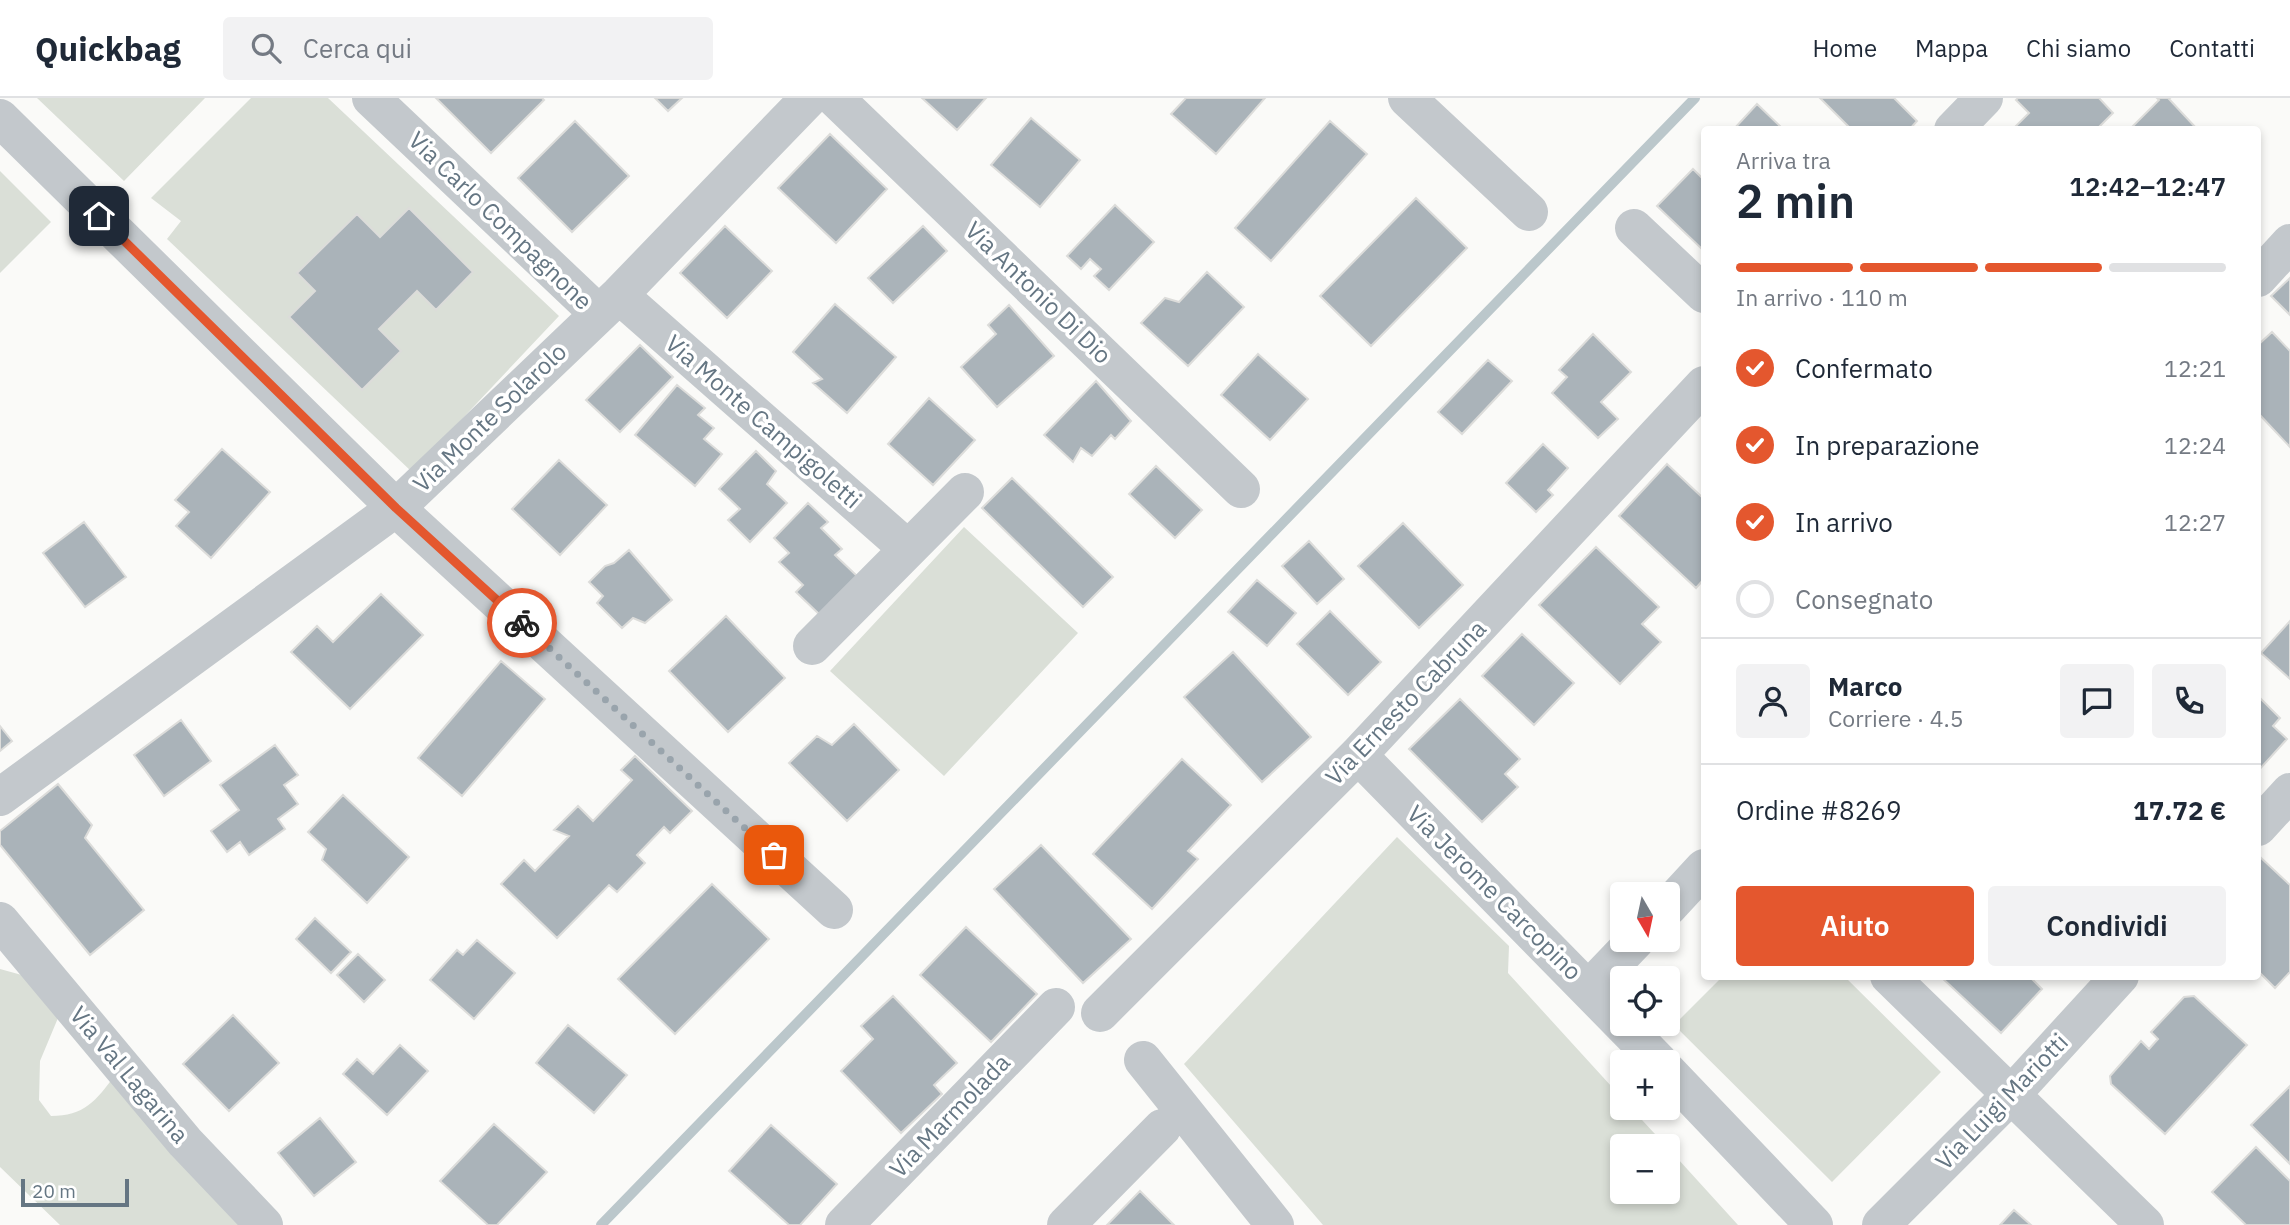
<!DOCTYPE html>
<html lang="it">
<meta charset="utf-8">
<style>
body{margin:0;font-family:"IBM Plex Sans",sans-serif;background:#f2f2f3;color:#1f2937;height:100vh;display:flex;flex-direction:column;font-size:26px;white-space:nowrap}
*{box-sizing:border-box;margin:0}
p{font-size:23px;color:#747a83}
.icon{flex:none;width:38px;height:38px;fill:none;stroke:currentColor;stroke-width:2;stroke-linecap:round;stroke-linejoin:round}
.map{position:relative;flex:1;overflow:hidden}
.sheet{position:absolute;left:1701px;top:28px;width:560px;height:854px;display:flex;flex-direction:column;background:#fff;border-radius:7px;box-shadow:0 4px 10px #0003}
.sheet>*{flex:none}
.needle{width:46px;rotate:171deg}
.buttons{position:absolute;left:1610px;top:784px;display:grid;gap:14px}
.buttons a{display:grid;place-items:center;width:70px;height:70px;border-radius:7px;background:#fff;box-shadow:0 4px 10px #0003;font-size:35px}
.scale{position:absolute;left:21px;bottom:18px;width:108px;box-sizing:border-box;padding-left:7px;border:4px solid #657683;border-top:0;font-size:19px;line-height:24px;white-space:nowrap;color:#657683;-webkit-text-stroke:5px #fff;paint-order:stroke}
.pin{position:absolute;display:grid;place-items:center;width:60px;height:60px;color:#fff;margin:-30px;border-radius:14px;box-shadow:0 4px 10px #0006}
.courier{position:absolute;display:grid;place-items:center;width:70px;height:70px;margin:-35px;border:5px solid #e4572e;border-radius:50%;background:#fff;color:#222;box-shadow:0 2px 9px #0007}
.head em{font-style:normal;font-weight:600}
.head div{display:flex;flex-direction:column-reverse}
.head{display:flex;align-items:center;justify-content:space-between;height:119px;padding:0 35px}
h1{font-size:46px;font-weight:600;line-height:52px}
.bar{display:grid;grid-template-columns:repeat(4,1fr);gap:10px 7px;align-content:center;height:84px;padding:0 35px}
.bar i{height:9px;border-radius:5px;background:#e0e1e3}
.bar .selected{background:#e4572e}
.bar p{grid-column:span 4}
.line{display:flex;align-items:center;gap:18px;padding:0 35px;border-top:2px solid #e0e1e3}
.line div{flex:1}
.round{display:grid;place-items:center;flex:none;width:74px;height:74px;border-radius:7px;background:#f2f2f3}
ol{padding:0 35px;list-style:none}
li{display:flex;align-items:center;gap:21px;height:77px}
li p{margin-inline-start:auto}
li .icon{padding:7px;border-radius:50%;background:#e4572e;color:#fff;stroke-width:4}
li:last-child{color:#747a83}
li i{width:38px;height:38px;border:4px solid #e0e1e3;border-radius:50%}
.primary-button{display:flex;gap:14px;margin-top:auto;padding:14px 35px}
.primary-button a{flex:1;height:80px;border-radius:7px;background:#e4572e;color:#fff;font-size:28px;font-weight:600;line-height:80px;text-align:center}
.primary-button a+a{background:#f2f2f3;color:#1f2937}
header{display:flex;align-items:center;gap:42px;box-sizing:border-box;height:98px;padding:0 35px;background:#fff;border-bottom:2px solid #e0e1e3}
header strong{font-size:33px}
nav{display:flex;gap:38px;margin-inline-start:auto;font-size:24px}
.search{width:490px;height:63px;background:#f2f2f3;display:flex;align-items:center;gap:18px;box-sizing:border-box;padding:0 24px;border-radius:7px;color:#747a83;font-size:26px}
.map>svg:first-child{display:block}
.green{fill:#dadfd7}
.lines{fill:none;stroke-linecap:round;stroke-linejoin:round}
.stream{stroke:#bbc7cb;stroke-width:10}
.building{fill:#aab3b9;stroke:#dcdcda;stroke-width:2}
.minor{stroke:#c3c8cc;stroke-width:38}
.done{stroke:#99a4ac;stroke-width:7;stroke-dasharray:0 12.6}
.route{stroke:#e4572e;stroke-width:9}
.labels{text-anchor:middle;stroke-width:7;stroke-linejoin:round;paint-order:stroke}
.street-label{font-size:24px;fill:#657683;stroke:#fff}
</style>
<header>
<strong>Quickbag</strong>
<div class="search"><svg class="icon" aria-label="search" viewBox="0 0 24 24"><circle cx="10" cy="10" r="6"/><path d="M15 15l6 6"/></svg>Cerca qui</div>
<nav><a>Home</a><a>Mappa</a><a>Chi siamo</a><a>Contatti</a></nav>
</header>
<div class="map">
<svg width="2290" height="1127" viewBox="0 0 2290 1127">
<rect width="100%" height="100%" fill="#fafaf8"/>
<path class="green" d="M37,0h168l-81,83z
M251,0h77l231,218 -147,156 -245,-233 14,-18 -30,-23z
M0,73l51,51 -51,51z
M964,429l114,106 -134,143 -114,-105z
M1397,739l112,109 -1,27 114,125v10h9l35,38h-44v46h46v-44l70,77h-415l-139,-161z
M0,871l29,8 29,41 -18,43 -1,39 12,16c33,0 45,-15 64,-41l124,150h-179l-60,-58z
M1722,879h123l96,95 -109,110 -158,-157z"/>
<g class="lines">
<path class="stream" d="M601,1127l1094,-1127"/>
</g>
<path class="building" d="M436,0h106l2,2 -53,53z
M655,0h27l-14,13z
M922,0h64l-29,32z
M1186,0h79l-49,56 -45,-40z
M1820,0h74l23,23 -8,9h-57z
M2018,0h81l14,15 -17,17h-84l17,-17 -13,-13z
M2157,0h13l-1,1 29,31h-69l30,-30z
M1757,6l27,26h-51z
M1031,20l49,42 -40,47 -49,-42z
M575,23l54,55 -57,56 -54,-54z
M1330,23l37,33 -96,107 -36,-33z
M830,36l57,55 -51,54 -58,-55z
M1693,71l11,11v71l-47,-45z
M1416,100l51,50 -96,98 -51,-50z
M1115,107l39,37 -45,48 -15,-14 7,-7 -11,-10 -9,10 -14,-13z
M409,110l64,64 -37,38 -19,-19 -38,38 22,22 -39,39 -73,-73 26,-26 -18,-18 60,-59 23,23z
M725,128l47,45 -45,47 -47,-45z
M923,128l24,25 -54,52 -25,-25z
M1207,174l37,35 -56,59 -47,-43 24,-25 14,4z
M2290,180v37l-19,-19z
M835,206l61,53 -49,56 -34,-30 9,-4 -29,-27z
M1009,207l45,51 -57,51 -36,-40 35,-33 -8,-9z
M2272,234l18,19v96l-32,-34v-68z
M1593,236l38,38 -30,30 17,17 -20,19 -46,-45 15,-16 -8,-7z
M640,247l33,32 -53,55 -34,-32z
M1258,256l50,45 -38,41 -49,-45z
M1488,262l24,21 -50,53 -24,-22z
M1096,283l35,40 -16,18 -4,-4 -19,21 -11,-8 -8,14 -29,-27z
M677,287l28,23 -7,7 16,13 -10,11 18,15 -27,32 -60,-51z
M929,300l46,42 -42,45 -45,-41z
M1543,346l25,24 -20,22 5,5 -17,17 -30,-29z
M222,351l48,43 -59,66 -35,-32 13,-14 -14,-12z
M756,353l20,20 -9,13 20,19 -37,39 -22,-22 12,-11 -21,-20z
M559,362l48,45 -47,50 -48,-46z
M1667,366l37,35v80l-8,9 -77,-72z
M1156,368l46,44 -27,28 -46,-44z
M1012,380l101,99 -30,30 -101,-99z
M808,405l20,19 -7,6 21,21 -7,6 22,21 -38,38 -23,-22 7,-7 -24,-23 10,-9 -15,-15z
M84,424l42,55 -41,30 -42,-54z
M1403,425l60,62 -44,43 -61,-62z
M1309,443l35,38 -27,25 -35,-38z
M1596,449l63,60 -17,17 19,18 -41,42 -81,-79z
M629,452l43,50 -27,23 -12,-5 -11,10 -25,-25 6,-7 -14,-14 16,-16 9,-3z
M1257,482l39,33 -29,33 -39,-34z
M381,496l42,41 -73,74 -59,-57 26,-26 16,16z
M1330,513l51,51 -33,33 -51,-51z
M726,518l59,62 -57,54 -59,-61z
M2290,523v58l-29,-26z
M1522,536l52,49 -40,42 -52,-49z
M1233,554l78,85 -49,45 -78,-85z
M501,563l44,38 -83,97 -44,-38z
M2258,598l22,22 -7,8 14,13 -29,32z
M1460,601l60,60 -15,15 13,13 -36,35 -73,-73z
M181,622l30,41 -47,35 -30,-41z
M854,626l45,46 -52,51 -58,-58 28,-27 15,9z
M0,628l12,15 -12,10z
M275,647l23,30 -14,10 14,19 -20,15 7,10 -36,26 -9,-13 -13,10 -16,-21 28,-21 -19,-25z
M635,658l57,55 -22,22 -6,-6 -27,28 8,8 -28,29 -8,-7 -52,53 -56,-54 23,-24 11,11 34,-35 -15,-6 24,-24 15,15 39,-41 -11,-10z
M1182,661l49,46 -43,46 10,8 -46,50 -59,-55z
M58,686l34,41 -7,13 59,72 -54,45 -90,-110v-14z
M343,697l66,62 -42,46 -45,-43 4,-11 -18,-17z
M1041,747l90,94 -48,44 -89,-94z
M2259,758l31,29v87l-15,16 -17,-17z
M712,786l57,55 -94,95 -57,-55z
M315,820l36,34 -20,21 -35,-34z
M966,829l71,67 -46,48 -71,-67z
M477,842l38,33 -41,46 -44,-39 27,-30 6,5z
M358,856l27,26 -21,22 -27,-27z
M1940,878h89l13,13 -41,44z
M893,898l64,67 -23,22 8,9 -41,39 -60,-62 32,-32 -12,-13z
M2194,898l53,49 -82,89 -54,-50 -1,-8 31,-35 8,8 9,-10 -7,-7 33,-35z
M233,917l46,48 -50,48 -46,-47z
M568,927l59,50 -33,38 -58,-50z
M400,947l28,26 -41,44 -44,-41 14,-15 16,15z
M2290,988v78l-39,-39z
M320,1020l36,44 -42,34 -36,-43z
M494,1026l53,48 -50,53h-9l-48,-44z
M771,1027l66,59 -37,41h-11l-60,-54z
M2256,1049l34,34v44h-44l-34,-33z
M1140,1093l34,34h-67z
M2014,1112l17,15h-31z"/>
<g class="lines">
<path class="minor" d="M371,0l228,216
M835,0l406,391
M1407,0l122,114
M0,20l396,390 438,402
M1953,32l31,-32
M1634,130l70,66
M2258,180l32,-35
M619,197l289,254
M812,548l153,-154
M1358,657l301,307
M0,699l396,-289 223,-213 190,-197
M2258,729l32,-35
M1668,809l36,-39
M0,823l185,221 79,83
M1889,878l256,249
M1589,891l47,-49
M1100,915l258,-258 346,-370
M1143,962l132,165
M1668,974l146,153
M844,1127l212,-218
M1066,1127l96,-97
M1881,1127l130,-130 109,-119"/>
</g>
<g class="lines">
<path class="done" d="M522,525l252,232"/>
<path class="route" d="M99,118l297,292 126,115"/>
</g>
<g class="labels">
<g class="street-label">
<text transform="translate(500 123) rotate(44)" y="8">Via Carlo Compagnone</text>
<text transform="translate(1038 195) rotate(44)" y="8">Via Antonio Di Dio</text>
<text transform="translate(490 320) rotate(-44)" y="8">Via Monte Solarolo</text>
<text transform="translate(763 324) rotate(41)" y="8">Via Monte Campigoletti</text>
<text transform="translate(1406 605) rotate(-46)" y="8">Via Ernesto Cabruna</text>
<text transform="translate(1494 795) rotate(45)" y="8">Via Jerome Carcopino</text>
<text transform="translate(129 977) rotate(50)" y="8">Via Val Lagarina</text>
<text transform="translate(2002 1004) rotate(-46)" y="8">Via Luigi Mariotti</text>
<text transform="translate(950 1018) rotate(-46)" y="8">Via Marmolada</text>
</g>
</g>
</svg>
<div class="buttons">
<a><svg class="needle" viewBox="-14 -14 28 28"><path d="M0-13l5 13h-10z" fill="#e53935"/><path d="M0 13l5-13h-10z" fill="#747a83"/></svg></a>
<a><svg class="icon" aria-label="locate" viewBox="0 0 24 24"><circle cx="12" cy="12" r="6"/><path d="M12 2v4M12 18v4M2 12h4M18 12h4"/></svg></a>
<a>+</a>
<a>−</a>
</div>
<div class="scale">20 m</div>
<div class="pin" style="left:774px;top:757px;background:#ea580c"><svg class="icon" aria-label="bag" viewBox="0 0 24 24"><path d="M5 8h14l-1 12H6zM9 8a3 3 0 0 1 6 0"/></svg></div>
<div class="pin" style="left:99px;top:118px;background:#1f2937"><svg class="icon" aria-label="home" viewBox="0 0 24 24"><path d="M3 11l9-7 9 7M6 9v11h12V9"/></svg></div>
<div class="courier" style="left:522px;top:525px"><svg class="icon" aria-label="bike" viewBox="0 0 24 24"><circle cx="6" cy="16" r="4"/><circle cx="18" cy="16" r="4"/><path d="M6 16l4-8h5l3 8M10 8l3 8H6M13 5h3"/></svg></div>
<section class="sheet">
<div class="head"><div><h1>2 min</h1><p>Arriva tra</p></div><em>12:42–12:47</em></div>
<div class="bar"><i class="selected"></i><i class="selected"></i><i class="selected"></i><i></i><p>In arrivo · 110 m</p></div>
<ol>
<li><svg class="icon" aria-label="check" viewBox="0 0 24 24"><path d="M5 12l5 5 9-10"/></svg>Confermato<p>12:21</p></li>
<li><svg class="icon" aria-label="check" viewBox="0 0 24 24"><path d="M5 12l5 5 9-10"/></svg>In preparazione<p>12:24</p></li>
<li><svg class="icon" aria-label="check" viewBox="0 0 24 24"><path d="M5 12l5 5 9-10"/></svg>In arrivo<p>12:27</p></li>
<li><i></i>Consegnato</li>
</ol>
<div class="line" style="height:126px"><a class="round"><svg class="icon" aria-label="person" viewBox="0 0 24 24"><circle cx="12" cy="8" r="4"/><path d="M4 21q1-7 8-7t8 7"/></svg></a><div><b>Marco</b><p>Corriere · 4.5</p></div><a class="round"><svg class="icon" aria-label="chat" viewBox="0 0 24 24"><path d="M4 5h16v11H9l-5 4z"/></svg></a><a class="round"><svg class="icon" aria-label="phone" viewBox="0 0 24 24"><path d="M5 4h4l2 5-3 2q2 4 5 5l2-3 5 2v4C11 20 4 13 5 4z"/></svg></a></div>
<div class="line" style="height:91px"><div>Ordine #8269</div><b>17.72 €</b></div>
<div class="primary-button"><a>Aiuto</a><a>Condividi</a></div>
</section>
</div>
